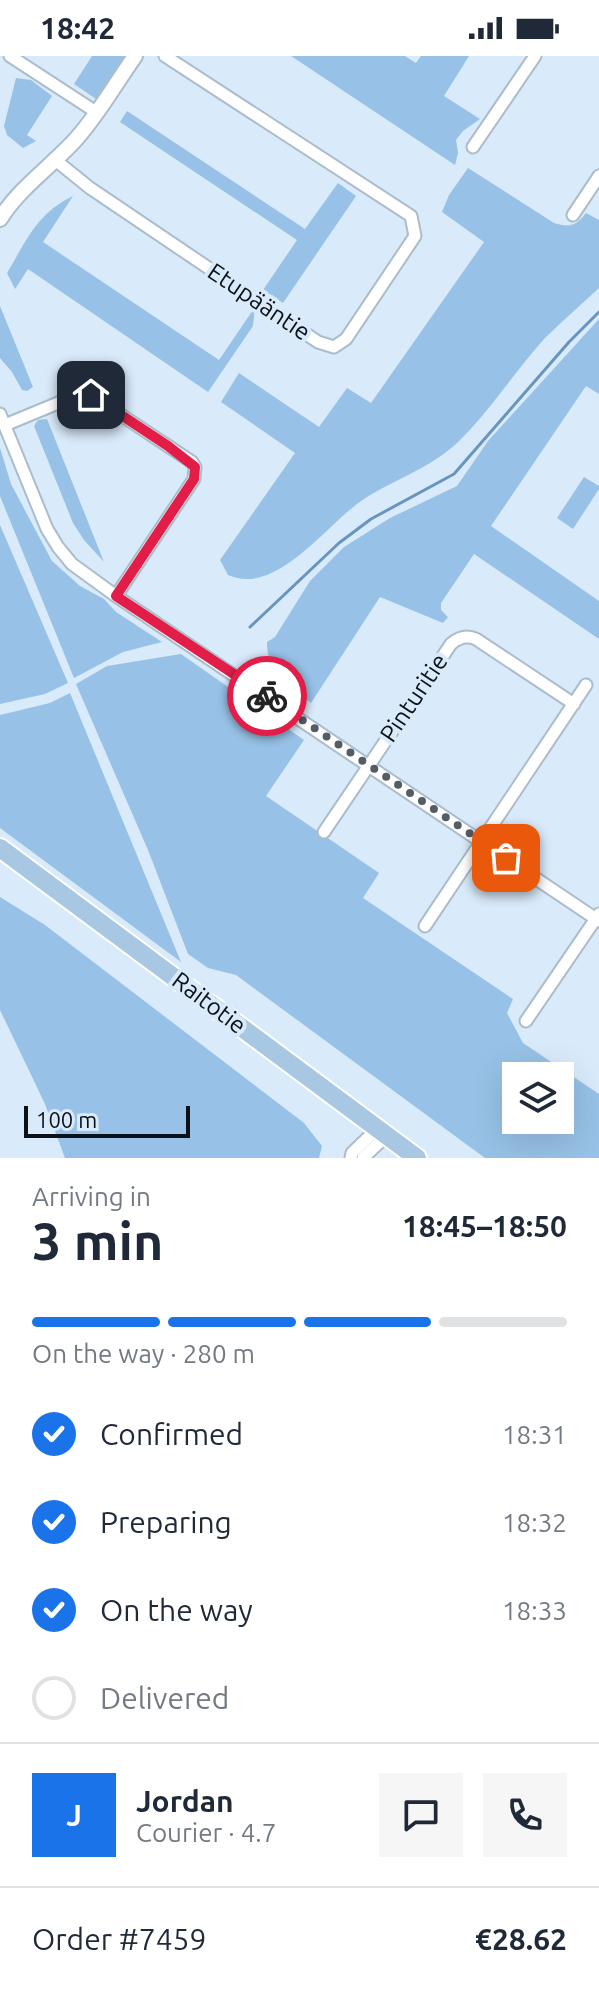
<!DOCTYPE html>
<meta charset="utf-8">
<style>
body{margin:0;font-family:Ubuntu,sans-serif;background:#f6f6f7;color:#1f2937;height:100vh;display:flex;flex-direction:column;font-size:30px;white-space:nowrap}
*{box-sizing:border-box;margin:0}
p{font-size:26px;color:#747a83}
.icon{flex:none;width:44px;height:44px;fill:none;stroke:currentColor;stroke-width:2;stroke-linecap:round;stroke-linejoin:round}
.map{position:relative;height:1102px;overflow:hidden}
.details{display:flex;flex-direction:column;background:#fff;flex:1}
.details>*{flex:none}
.fabs{position:absolute;left:502px;top:1006px;display:grid;gap:16px}
.fabs a{display:grid;place-items:center;width:72px;height:72px;border-radius:0px;background:#fff;box-shadow:0 8px 32px #0002;font-size:40px}
.scale{position:absolute;left:24px;bottom:20px;width:166px;box-sizing:border-box;padding-left:8px;border:4px solid #0b1116;border-top:0;font-size:22px;line-height:28px;white-space:nowrap;color:#0b1116;-webkit-text-stroke:6px #d9eafa;paint-order:stroke}
.pin{position:absolute;display:grid;place-items:center;width:68px;height:68px;color:#fff;margin:-34px;border-radius:16px;box-shadow:0 4px 12px #0006}
.courier{position:absolute;display:grid;place-items:center;width:80px;height:80px;margin:-40px;border:6px solid #e11d48;border-radius:50%;background:#fff;color:#222;box-shadow:0 2px 10px #0007}
.overview em{font-style:normal;font-weight:700}
.overview div{display:flex;flex-direction:column-reverse}
.overview{display:flex;align-items:center;justify-content:space-between;height:136px;padding:0 32px}
h1{font-size:52px;font-weight:700;line-height:60px}
.bar{display:grid;grid-template-columns:repeat(4,1fr);gap:12px 8px;align-content:center;height:96px;padding:0 32px}
.bar i{height:10px;border-radius:6px;background:#e0e1e3}
.bar .active{background:#1a73e8}
.bar p{grid-column:span 4}
.line{display:flex;align-items:center;gap:20px;padding:0 32px;border-top:2px solid #e0e1e3}
.line div{flex:1}
.round{display:grid;place-items:center;flex:none;width:84px;height:84px;border-radius:0px;background:#f6f6f7}
ol{padding:0 32px;list-style:none}
li{display:flex;align-items:center;gap:24px;height:88px}
li p{margin-inline-start:auto}
li .icon{padding:8px;border-radius:50%;background:#1a73e8;color:#fff;stroke-width:4}
li:last-child{color:#747a83}
li i{width:44px;height:44px;border:4px solid #e0e1e3;border-radius:50%}
.status{display:flex;justify-content:space-between;align-items:center;height:56px;padding:0 40px;background:#fff;direction:ltr}
.status svg{height:22px;fill:currentColor}
.map>svg:first-child{display:block}
.green{fill:#97c1e6;fill-rule:evenodd}
.lines{fill:none;stroke-linecap:round;stroke-linejoin:round}
.stream{stroke:#6895be;stroke-width:3}
.minor-casing{stroke:#abbccb;stroke-width:15}
.tertiary-casing{stroke:#abbccb;stroke-width:18}
.primary-casing{stroke:#fff;stroke-width:22}
.minor{stroke:#fff;stroke-width:11}
.tertiary{stroke:#fff;stroke-width:14}
.primary{stroke:#a7c7e3;stroke-width:18}
.done{stroke:#535d66;stroke-width:8;stroke-dasharray:0 14.4}
.route{stroke:#e11d48;stroke-width:10}
.labels{text-anchor:middle;stroke-width:8;stroke-linejoin:round;paint-order:stroke}
.street-label{font-size:24px;fill:#0b1116;stroke:#d9eafa}
</style>
<div class="status"><b>18:42</b><svg viewBox="0 0 49 12"><path d="M0 12V9h3v3zM5 12V6h3v6zM10 12V3h3v9zM15 12V0h3v12zM26 1h20v11H26zM47 4h2v5h-2z"/></svg></div>
<div class="map">
<svg width="599" height="1102" viewBox="0 0 599 1102">
<rect width="100%" height="100%" fill="#d9eafa"/>
<path class="green" d="M92,0h33l-29,43 -22,-15z
M291,0h114l11,7 5,-7h48l-25,40 36,23 -17,12 -7,9 2,13 -3,12z
M16,22l15,2 21,16 -25,39 9,6 -13,7 -16,-13 -3,-9z
M127,55l178,118 33,-46 18,13 -73,107 -20,-13 34,-50 -177,-118z
M468,112l86,55c16,5 22,3 32,-10l13,7v68c-18,17 -37,33 -54,50 -30,33 -55,73 -87,104 -27,26 -63,37 -94,57 -37,24 -87,98 -136,76l-8,-15 75,-107 -74,-51 18,-29 80,54 28,-39 24,15 113,-161 -42,-30 7,-17z
M73,140l-30,46 176,118 36,-53 -2,19 -45,66 -180,-123 -13,20 -8,-16c20,-33 29,-59 66,-77z
M0,250l33,81 -6,4 -5,-1 -10,-18 -12,-14z
M599,263v75l-13,-8 -95,140 108,75v38l-125,-85 -33,49v7l7,7 -5,6 -63,-26 -69,106c-20,-17 -45,-32 -44,-61l8,-5 35,-56 34,-34 46,-29 67,-32 31,-45z
M47,363l57,143 -20,-22 -11,-17 -39,-97 4,-6z
M0,392l11,36 41,77 28,25 24,13 12,13 46,30 -39,10 -49,26 -74,-182z
M584,421l15,9v3l-26,40 -16,-11z
M0,469l68,158 -23,11 -45,10z
M181,598l123,86 -38,56 113,77 -16,25 150,101 -6,14 16,30 76,51v64h-114l-249,-183 -28,-7 -20,-14 -40,-104 -72,-166 31,-18zM516,1020h44v44h-44z
M70,637l111,269 -181,-134v-113l50,-12z
M0,841l45,28 259,198 18,23 -3,12h-254l-20,-54 -45,-94z"/>
<g class="lines">
<path class="stream" d="M250,571l89,-84 32,-24 83,-45 115,-132 30,-30"/>
<defs>
<path id="minor" d="M10,0l86,56
M473,91l62,-91
M54,103l36,29 228,154 16,5 12,-8 69,-103 -4,-20 -246,-160
M573,159l26,-39
M0,358l47,115 11,18 14,17 44,32 483,325
M5,369l70,-29 16,-1 101,67 3,5 -1,12 -78,117
M324,776l127,-188c8,-7 16,-9 25,-5l98,65
M425,870l161,-241
M526,965l73,-107
M351,1102l1,-5 26,-25
M363,1102l24,-23"/>
<path id="tertiary" d="M0,163c20,-32 52,-53 77,-81 22,-25 39,-55 58,-82"/>
<path id="primary" d="M0,792l417,310"/>
</defs>
<use href="#minor" class="minor-casing"/>
<use href="#tertiary" class="tertiary-casing"/>
<use href="#primary" class="primary-casing"/>
<use href="#minor" class="minor"/>
<use href="#tertiary" class="tertiary"/>
<use href="#primary" class="primary"/>
</g>
<g class="lines">
<path class="done" d="M267,640l239,162"/>
<path class="route" d="M91,339l77,51 27,21 -1,12 -78,117 151,100"/>
</g>
<g class="labels">
<g class="street-label">
<text transform="translate(259 246) rotate(34)" y="8">Etupääntie</text>
<text transform="translate(414 642) rotate(-56)" y="8">Pinturitie</text>
<text transform="translate(209 947) rotate(37)" y="8">Raitotie</text>
</g>
</g>
</svg>
<div class="fabs">
<a><svg class="icon" aria-label="layers" viewBox="0 0 24 24"><path d="M12 4l9 5-9 5-9-5zM3 14l9 5 9-5"/></svg></a>
</div>
<div class="scale">100 m</div>
<div class="pin" style="left:506px;top:802px;background:#ea580c"><svg class="icon" aria-label="bag" viewBox="0 0 24 24"><path d="M5 8h14l-1 12H6zM9 8a3 3 0 0 1 6 0"/></svg></div>
<div class="pin" style="left:91px;top:339px;background:#1f2937"><svg class="icon" aria-label="home" viewBox="0 0 24 24"><path d="M3 11l9-7 9 7M6 9v11h12V9"/></svg></div>
<div class="courier" style="left:267px;top:640px"><svg class="icon" aria-label="bike" viewBox="0 0 24 24"><circle cx="6" cy="16" r="4"/><circle cx="18" cy="16" r="4"/><path d="M6 16l4-8h5l3 8M10 8l3 8H6M13 5h3"/></svg></div>
</div>
<section class="details">
<div class="overview"><div><h1>3 min</h1><p>Arriving in</p></div><em>18:45–18:50</em></div>
<div class="bar"><i class="active"></i><i class="active"></i><i class="active"></i><i></i><p>On the way · 280 m</p></div>
<ol>
<li><svg class="icon" aria-label="check" viewBox="0 0 24 24"><path d="M5 12l5 5 9-10"/></svg>Confirmed<p>18:31</p></li>
<li><svg class="icon" aria-label="check" viewBox="0 0 24 24"><path d="M5 12l5 5 9-10"/></svg>Preparing<p>18:32</p></li>
<li><svg class="icon" aria-label="check" viewBox="0 0 24 24"><path d="M5 12l5 5 9-10"/></svg>On the way<p>18:33</p></li>
<li><i></i>Delivered</li>
</ol>
<div class="line" style="height:144px"><b class="round" style="background:#1a73e8;color:#fff">J</b><div><b>Jordan</b><p>Courier · 4.7</p></div><a class="round"><svg class="icon" aria-label="chat" viewBox="0 0 24 24"><path d="M4 5h16v11H9l-5 4z"/></svg></a><a class="round"><svg class="icon" aria-label="phone" viewBox="0 0 24 24"><path d="M5 4h4l2 5-3 2q2 4 5 5l2-3 5 2v4C11 20 4 13 5 4z"/></svg></a></div>
<div class="line" style="height:104px"><div>Order #7459</div><b>€28.62</b></div>
</section>
